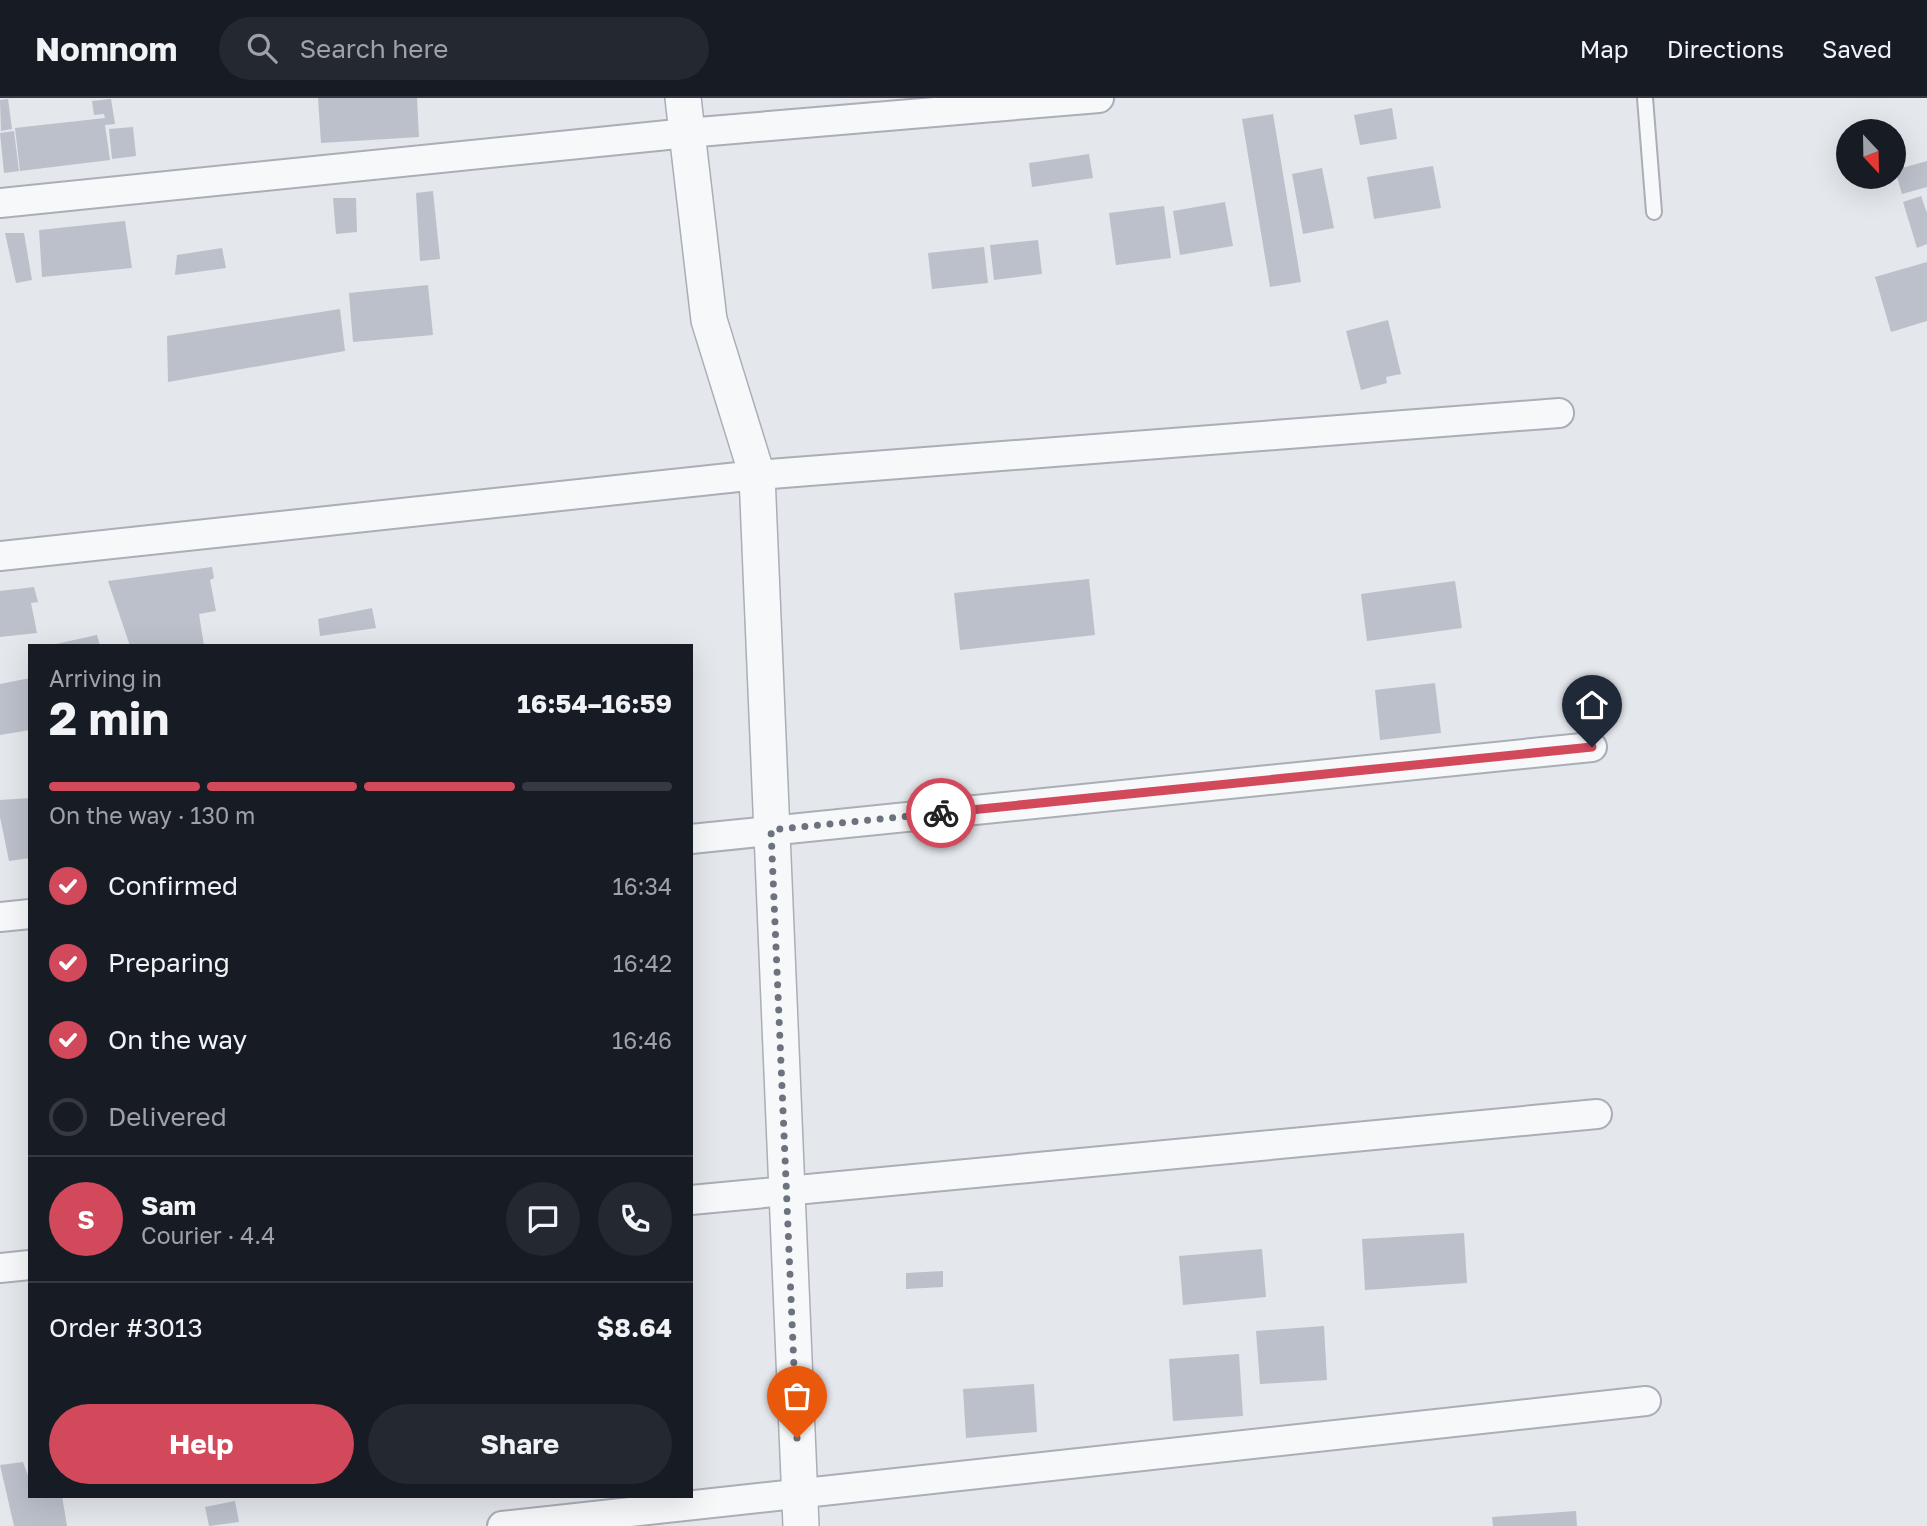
<!DOCTYPE html>
<meta charset="utf-8">
<style>
body{margin:0;font-family:"Golos Text",sans-serif;background:#242831;color:#f1f3f6;height:100vh;display:flex;flex-direction:column;font-size:26px;white-space:nowrap}
*{box-sizing:border-box;margin:0}
p{font-size:23px;color:#9ea1a6}
.icon{flex:none;width:38px;height:38px;fill:none;stroke:currentColor;stroke-width:2;stroke-linecap:round;stroke-linejoin:round}
.map{position:relative;flex:1;overflow:hidden}
.details{position:absolute;left:28px;top:546px;width:665px;height:854px;display:flex;flex-direction:column;background:#171b24;border-radius:0px;box-shadow:0 7px 28px #0002}
.details>*{flex:none}
.needle{width:46px;rotate:158deg}
.fabs{position:absolute;left:1836px;top:21px;display:grid;gap:14px}
.fabs a{display:grid;place-items:center;width:70px;height:70px;border-radius:50%;background:#171b24;box-shadow:0 7px 28px #0002;font-size:35px}
.pin{position:absolute;display:grid;place-items:center;width:60px;height:60px;color:#fff;margin:-72px -30px;border-radius:50% 50% 50% 0;rotate:-45deg;box-shadow:0 0 7px #0007}
.pin .icon{rotate:45deg}
.courier{position:absolute;display:grid;place-items:center;width:70px;height:70px;margin:-35px;border:5px solid #d1495b;border-radius:50%;background:#fff;color:#222;box-shadow:0 2px 9px #0007}
.head em{font-style:normal;font-weight:700}
.head div{display:flex;flex-direction:column-reverse}
.head{display:flex;align-items:center;justify-content:space-between;height:119px;padding:0 21px}
h1{font-size:46px;font-weight:700;line-height:52px}
.bar{display:grid;grid-template-columns:repeat(4,1fr);gap:10px 7px;align-content:center;height:84px;padding:0 21px}
.bar i{height:9px;border-radius:5px;background:#363941}
.bar .selected{background:#d1495b}
.bar p{grid-column:span 4}
.line{display:flex;align-items:center;gap:18px;padding:0 21px;border-top:2px solid #363941}
.line div{flex:1}
.round{display:grid;place-items:center;flex:none;width:74px;height:74px;border-radius:37px;background:#242831}
ol{padding:0 21px;list-style:none}
li{display:flex;align-items:center;gap:21px;height:77px}
li p{margin-inline-start:auto}
li .icon{padding:7px;border-radius:50%;background:#d1495b;color:#fff;stroke-width:4}
li:last-child{color:#9ea1a6}
li i{width:38px;height:38px;border:4px solid #363941;border-radius:50%}
.action{display:flex;gap:14px;margin-top:auto;padding:14px 21px}
.action a{flex:1;height:80px;border-radius:42px;background:#d1495b;color:#fff;font-size:28px;font-weight:700;line-height:80px;text-align:center}
.action a+a{background:#242831;color:#f1f3f6}
header{display:flex;align-items:center;gap:42px;box-sizing:border-box;height:98px;padding:0 35px;background:#171b24;border-bottom:2px solid #363941}
header strong{font-size:33px}
nav{display:flex;gap:38px;margin-inline-start:auto;font-size:24px}
.search{width:490px;height:63px;background:#242831;display:flex;align-items:center;gap:18px;box-sizing:border-box;padding:0 24px;border-radius:38px;color:#9ea1a6;font-size:26px}
.map>svg:first-child{display:block}
.building{fill:#bbc0ca}
.lines{fill:none;stroke-linecap:round;stroke-linejoin:round}
.service-casing{stroke:#a9aeb7;stroke-width:18}
.minor-casing{stroke:#a9aeb7;stroke-width:32}
.tertiary-casing{stroke:#a9aeb7;stroke-width:38}
.service{stroke:#f7f8fa;stroke-width:14}
.minor{stroke:#f7f8fa;stroke-width:28}
.tertiary{stroke:#f7f8fa;stroke-width:35}
.done{stroke:#6c737f;stroke-width:7;stroke-dasharray:0 12.6}
.route{stroke:#d1495b;stroke-width:9}
</style>
<header>
<strong>Nomnom</strong>
<div class="search"><svg class="icon" aria-label="search" viewBox="0 0 24 24"><circle cx="10" cy="10" r="6"/><path d="M15 15l6 6"/></svg>Search here</div>
<nav><a>Map</a><a>Directions</a><a>Saved</a></nav>
</header>
<div class="map">
<svg width="1927" height="1428" viewBox="0 0 1927 1428">
<rect width="100%" height="100%" fill="#e4e7ec"/>
<path class="building" d="M318,0h99l2,39 -98,6z
M8,1l4,30 -11,2 -1,-31z
M111,1l4,25 -10,1 5,35 -90,11 -5,-43 90,-10 -1,-4 -10,1 -2,-14z
M1392,10l5,31 -37,6 -6,-30z
M1273,16l28,168 -31,5 -28,-168z
M133,29l3,29 -24,3 -3,-30z
M14,33l5,40 -15,2 -4,-40z
M1089,56l4,24 -61,9 -3,-24z
M1927,63v26l-25,7 -7,-24z
M1433,68l8,42 -67,11 -7,-42z
M1322,70l12,60 -31,6 -11,-60z
M433,93l7,68 -20,2 -4,-68z
M1921,98l6,17v31l-10,4 -14,-46z
M333,100h23l1,34 -21,2z
M1225,104l8,44 -53,9 -7,-44z
M1164,108l7,52 -55,7 -7,-52z
M125,123l7,47 -90,9 -3,-47z
M5,135h19l8,47 -16,3z
M1038,142l4,34 -48,6 -4,-35z
M984,149l4,36 -56,6 -4,-36z
M222,150l4,20 -51,7 2,-20z
M1927,164v59l-36,11 -16,-55z
M428,187l5,50 -80,7 -4,-49z
M340,211l5,42 -177,31 -1,-46z
M1388,222l13,54 -15,3 1,6 -26,7 -15,-59z
M212,469l2,11 -4,2 6,31 -17,3 5,32h-74l-22,-65z
M1089,481l6,56 -135,15 -6,-57z
M1455,483l7,47 -95,13 -6,-47z
M34,489l4,15 -7,1 6,30 -37,4v-46z
M372,510l4,20 -56,8 -2,-17z
M97,537l3,11h-49v-1z
M30,580v52l-30,5v-51z
M1435,585l6,50 -61,7 -5,-50z
M30,700v60l-21,3 -9,-44v-17z
M1464,1135l3,50 -102,7 -3,-51z
M1262,1151l4,48 -83,8 -4,-49z
M943,1173v16l-37,2v-16z
M1324,1228l3,54 -67,4 -4,-53z
M1239,1256l4,62 -70,5 -4,-62z
M1034,1286l3,48 -71,6 -3,-49z
M23,1364l7,19v15h32l5,30h-53l-14,-61z
M235,1403l4,21 -30,4 -4,-19z
M1576,1413l1,15h-84l-1,-9z"/>
<g class="lines">
<defs>
<path id="service" d="M1645,0l9,114"/>
<path id="minor" d="M0,105l687,-70 412,-35
M0,458l757,-81 802,-62
M691,741l901,-92
M0,819l30,-3
M691,1102l906,-86
M0,1170l30,-3
M502,1428l1144,-125"/>
<path id="tertiary" d="M683,0l26,222 48,155 44,1051"/>
</defs>
<use href="#service" class="service-casing"/>
<use href="#minor" class="minor-casing"/>
<use href="#tertiary" class="tertiary-casing"/>
<use href="#service" class="service"/>
<use href="#minor" class="minor"/>
<use href="#tertiary" class="tertiary"/>
</g>
<g class="lines">
<path class="done" d="M797,1340l-26,-608 170,-17"/>
<path class="route" d="M941,715l651,-66"/>
</g>
</svg>
<div class="fabs">
<a><svg class="needle" viewBox="-14 -14 28 28"><path d="M0-13l5 13h-10z" fill="#e53935"/><path d="M0 13l5-13h-10z" fill="#9ea1a6"/></svg></a>
</div>
<div class="pin" style="left:797px;top:1340px;background:#ea580c"><svg class="icon" aria-label="bag" viewBox="0 0 24 24"><path d="M5 8h14l-1 12H6zM9 8a3 3 0 0 1 6 0"/></svg></div>
<div class="pin" style="left:1592px;top:649px;background:#1f2937"><svg class="icon" aria-label="home" viewBox="0 0 24 24"><path d="M3 11l9-7 9 7M6 9v11h12V9"/></svg></div>
<div class="courier" style="left:941px;top:715px"><svg class="icon" aria-label="bike" viewBox="0 0 24 24"><circle cx="6" cy="16" r="4"/><circle cx="18" cy="16" r="4"/><path d="M6 16l4-8h5l3 8M10 8l3 8H6M13 5h3"/></svg></div>
<section class="details">
<div class="head"><div><h1>2 min</h1><p>Arriving in</p></div><em>16:54–16:59</em></div>
<div class="bar"><i class="selected"></i><i class="selected"></i><i class="selected"></i><i></i><p>On the way · 130 m</p></div>
<ol>
<li><svg class="icon" aria-label="check" viewBox="0 0 24 24"><path d="M5 12l5 5 9-10"/></svg>Confirmed<p>16:34</p></li>
<li><svg class="icon" aria-label="check" viewBox="0 0 24 24"><path d="M5 12l5 5 9-10"/></svg>Preparing<p>16:42</p></li>
<li><svg class="icon" aria-label="check" viewBox="0 0 24 24"><path d="M5 12l5 5 9-10"/></svg>On the way<p>16:46</p></li>
<li><i></i>Delivered</li>
</ol>
<div class="line" style="height:126px"><b class="round" style="background:#d1495b;color:#fff">S</b><div><b>Sam</b><p>Courier · 4.4</p></div><a class="round"><svg class="icon" aria-label="chat" viewBox="0 0 24 24"><path d="M4 5h16v11H9l-5 4z"/></svg></a><a class="round"><svg class="icon" aria-label="phone" viewBox="0 0 24 24"><path d="M5 4h4l2 5-3 2q2 4 5 5l2-3 5 2v4C11 20 4 13 5 4z"/></svg></a></div>
<div class="line" style="height:91px"><div>Order #3013</div><b>$8.64</b></div>
<div class="action"><a>Help</a><a>Share</a></div>
</section>
</div>
